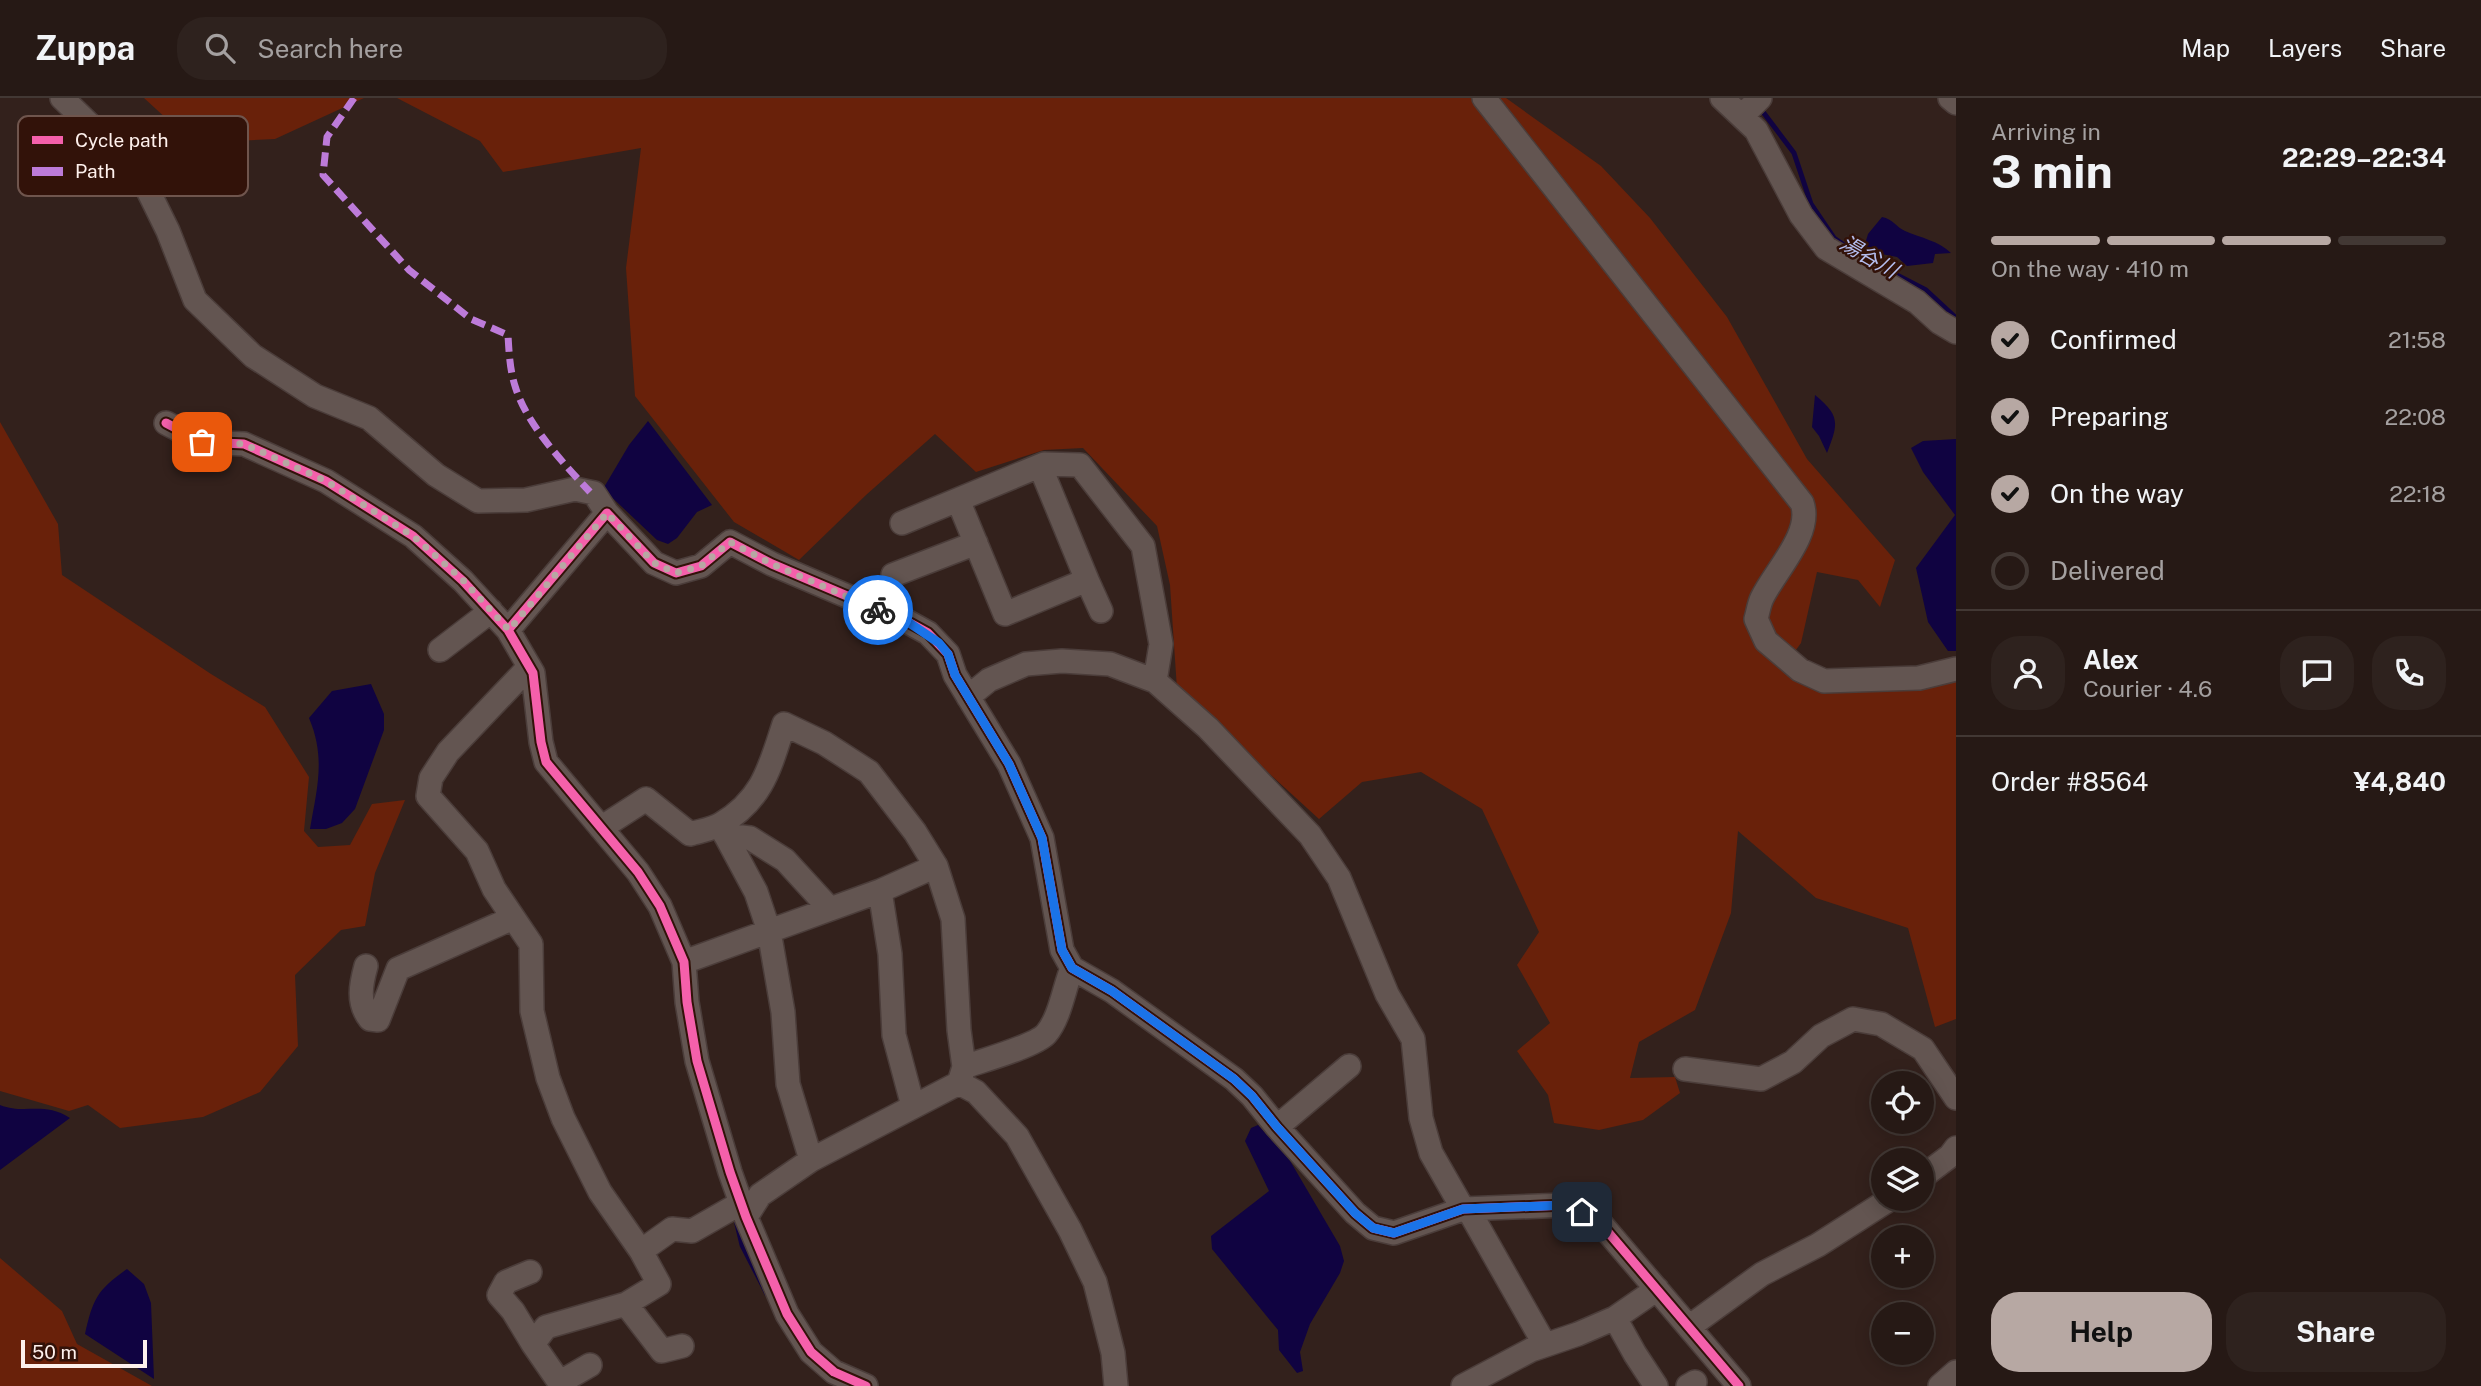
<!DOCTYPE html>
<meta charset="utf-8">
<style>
body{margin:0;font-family:"Public Sans","Noto Sans JP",sans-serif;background:#2e221e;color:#f1f3f6;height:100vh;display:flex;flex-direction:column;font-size:26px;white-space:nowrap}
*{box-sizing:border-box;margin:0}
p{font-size:23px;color:#a4a0a0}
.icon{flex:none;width:38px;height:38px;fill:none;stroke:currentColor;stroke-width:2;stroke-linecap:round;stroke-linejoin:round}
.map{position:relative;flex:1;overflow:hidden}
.details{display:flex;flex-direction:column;background:#261915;width:525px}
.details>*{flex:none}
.controls{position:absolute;left:1871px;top:973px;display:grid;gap:14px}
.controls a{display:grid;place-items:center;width:63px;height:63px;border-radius:50%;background:#261915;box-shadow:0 4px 18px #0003,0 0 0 2px #423834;font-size:35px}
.scale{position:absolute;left:21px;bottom:18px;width:126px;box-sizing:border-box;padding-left:7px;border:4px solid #fef0ec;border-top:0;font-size:19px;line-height:24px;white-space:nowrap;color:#fef0ec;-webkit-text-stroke:5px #321209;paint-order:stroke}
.pin{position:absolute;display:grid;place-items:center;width:60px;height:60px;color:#fff;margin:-30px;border-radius:14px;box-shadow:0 4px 10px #0006}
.courier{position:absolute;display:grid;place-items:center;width:70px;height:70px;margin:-35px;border:5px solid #1a73e8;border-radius:50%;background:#fff;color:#222;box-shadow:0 2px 9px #0007}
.summary em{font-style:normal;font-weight:700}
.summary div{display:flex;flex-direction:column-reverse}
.summary{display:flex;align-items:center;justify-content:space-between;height:119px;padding:0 35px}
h1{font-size:46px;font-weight:700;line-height:52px}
.bar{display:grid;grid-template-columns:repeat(4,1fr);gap:10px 7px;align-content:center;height:84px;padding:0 35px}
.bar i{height:9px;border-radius:5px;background:#423834}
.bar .active{background:#b7a8a3}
.bar p{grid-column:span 4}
.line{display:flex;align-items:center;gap:18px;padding:0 35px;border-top:2px solid #423834}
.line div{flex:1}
.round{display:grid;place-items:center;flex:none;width:74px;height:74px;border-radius:28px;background:#2e221e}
ol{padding:0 35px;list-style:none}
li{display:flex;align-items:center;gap:21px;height:77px}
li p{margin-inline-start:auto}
li .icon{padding:7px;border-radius:50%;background:#b7a8a3;color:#111;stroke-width:4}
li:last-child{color:#a4a0a0}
li i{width:38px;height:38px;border:4px solid #423834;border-radius:50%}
.button{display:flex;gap:14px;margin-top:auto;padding:14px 35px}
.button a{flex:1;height:80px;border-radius:28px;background:#b7a8a3;color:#111;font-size:28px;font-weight:700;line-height:80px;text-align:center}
.button a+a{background:#2e221e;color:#f1f3f6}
header{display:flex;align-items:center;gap:42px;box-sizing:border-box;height:98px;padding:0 35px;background:#261915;border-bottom:2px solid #423834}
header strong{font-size:33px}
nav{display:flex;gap:38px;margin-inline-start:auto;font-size:24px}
.search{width:490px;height:63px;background:#2e221e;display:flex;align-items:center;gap:18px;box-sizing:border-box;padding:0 24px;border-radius:28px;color:#a4a0a0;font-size:26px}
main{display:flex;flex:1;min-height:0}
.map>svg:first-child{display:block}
.green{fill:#69210a}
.water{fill:#100341}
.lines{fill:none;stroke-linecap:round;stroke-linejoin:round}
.stream{stroke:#100341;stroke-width:5}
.minor-casing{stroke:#4b3d3a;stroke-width:26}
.minor{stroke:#635551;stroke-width:23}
.quiet{stroke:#bd7bd9;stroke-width:7;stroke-dasharray:14 7;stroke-linecap:butt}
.cycleway-casing{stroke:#321209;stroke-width:13}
.cycleway{stroke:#f560ab;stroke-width:9}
.done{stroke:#b7a8a3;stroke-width:7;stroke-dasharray:0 12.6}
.route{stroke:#1a73e8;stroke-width:9}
.labels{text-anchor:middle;stroke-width:5;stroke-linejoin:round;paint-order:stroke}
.water-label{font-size:21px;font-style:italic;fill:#b4bdee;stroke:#321209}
.key{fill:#321209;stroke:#6f554d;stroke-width:2}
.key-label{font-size:19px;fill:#fef0ec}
</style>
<header>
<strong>Zuppa</strong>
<div class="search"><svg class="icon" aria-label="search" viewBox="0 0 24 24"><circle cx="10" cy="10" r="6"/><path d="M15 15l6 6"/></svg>Search here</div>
<nav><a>Map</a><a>Layers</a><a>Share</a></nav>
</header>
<main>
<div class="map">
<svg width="1956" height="1288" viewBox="0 0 1956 1288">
<rect width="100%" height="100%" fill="#33211c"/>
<path class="green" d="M144,0h220l-89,41 -82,4z
M397,0h1109l95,68 49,52 77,99 80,142 88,101 -15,47 -22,-27 -41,-8 -16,71 -16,22 36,26 135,-12v340l-21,8 -27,-99 -92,-30 -78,-67 -7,82 -36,97 -56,32 -9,36 45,-1 5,16 -37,27 -44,10 -45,-7 -6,-28 -31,-44 33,-28 -33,-58 22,-33 -57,-123 -61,-37 -59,10 -43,37 -142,-130 -7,-104 -13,-59 -74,-78 -39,2 -68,22 -41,-38 -69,61 -67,65 -65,-38 -99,-126 -9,-128 15,-120 -138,24 -23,-31z
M0,324l58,102 4,51 149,99 54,33 44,70 -5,54 14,16 32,-2 22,-41 33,-4 -30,73 -10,53 -24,4 -46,45 3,71 -38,46 -57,25 -83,11 -32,-23 -19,6 -69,-20z
M0,1160l62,53 15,33 75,42h-152z"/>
<path class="water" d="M1882,119c11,2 14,10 23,14 16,7 34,10 46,22l-16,1 -2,9 -26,3 -10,-9 -26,-5 -6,-8 3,-10z
M1815,297c26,21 23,29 12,58l-8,-17 -7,-9z
M648,323l64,84 -15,7 -20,26 -9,6 -11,-4 -54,-51 26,-44z
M1956,341v212h-8l-20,-29 -12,-54 39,-53 -32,-43 -12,-24 12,-7z
M371,586l13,30v16l-29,79 -13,14 -16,6h-16c7,-41 16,-71 -1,-111l23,-27z
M0,1007c25,10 43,-4 70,13l-70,52z
M1258,1027l31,34 51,87 4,15 -4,12 -30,51 -10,28 3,19 -6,2 -18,-23 -1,-20 -66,-81 -1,-13 58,-45 -24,-50 6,-13z
M127,1171l17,15 7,19 3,76 -69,-45c8,-35 12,-44 42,-65z"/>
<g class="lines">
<path class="stream" d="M1760,10l34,45 17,51 23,34 20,14
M1862,159l64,33 30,28
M736,1122l6,25 25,49"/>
<defs>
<path id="minor" d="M62,0l77,74 29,59 27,69 58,56 62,40 54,22 67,57 42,26 48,-1 49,-11 19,4 13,20
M1484,0l318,405c11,30 -27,68 -40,95 -3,6 -4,14 -6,21l10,22 34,29 24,11 95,-3 37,-9
M1722,0l34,32 45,85 25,33 91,54 22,20 17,10
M1950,0l6,5
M1742,18l18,-18
M166,325l36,19 42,2 82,37 87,55 50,45 45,49 25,43 8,69 5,20 92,110 22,34 24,56 3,40 10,59 33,111 16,45 41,97 24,38 23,20 32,14
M958,402l47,114 82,-34 -47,-114
M902,425l142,-59 36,1 63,81 18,98 -6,37
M893,477l83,-32
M1087,482l14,31
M508,532l99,-117 47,50 22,10 25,-7 29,-24 42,22 136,58 20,11 20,21 7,21 54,89 33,74 20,112 10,18 40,23 122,88 18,17 25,31 78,86 18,15 21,5 69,-24 103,-4 36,20 137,161
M440,552l51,-39
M529,569l-81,85 -17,26 -3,18 49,55 17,38 37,55 1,67 16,67 15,40 37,74 41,59
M968,599l21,-17 37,-16 36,-3 48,3 45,17 53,47 102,107 29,43 48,116 26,45 8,79 10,35 32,56
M720,727l36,67 13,39 14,81 5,72 23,76
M601,730l45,-29 44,35c10,-3 23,-5 31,-10 42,-25 49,-57 63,-100l40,19 45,29 46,60 21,34 17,53 6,111 5,37 -5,16
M725,737l25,3 35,22 45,49
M880,793l10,63 4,81 19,71
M684,864l196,-71 56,-25
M366,868c-5,18 -9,37 4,53l8,1 20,-51 115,-51
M964,969c17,-6 71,-21 82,-33 14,-16 18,-46 26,-66
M1685,971l76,10 32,-17 28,-26 32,-17 28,5 42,25 33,49
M1277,1029l72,-61
M1922,1079l28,-21 6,-8
M1468,1111l77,136
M746,1119l14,-22 51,-35 148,-77 17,9 41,44 53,94 25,52 18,71 3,33
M530,1174l-24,10 -7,13 14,16 20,33
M626,1206l36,47 20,-5
M1615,1220l20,36 21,32
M1689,1229l73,-53 56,-29 72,-46
M559,1285l31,-18
M562,1288l-29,-42 13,-17 80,-23 33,-20 -18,-33 31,-22 20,2 49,-28
M1463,1288l68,-36 47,-16 37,-16 42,-29
M1688,1288l7,-4
M1940,1288l16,-14"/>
</defs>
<use href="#minor" class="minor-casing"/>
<use href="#minor" class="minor"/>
<path class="quiet" d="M354,0l-27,39 -4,38 86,95 62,49 37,16c1,18 2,37 8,54 12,37 48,75 74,103"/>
<defs>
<path id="cycleway" d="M166,325l36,19 42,2 82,37 87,55 50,45 45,49 25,43 8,69 5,20 92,110 22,34 24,56 3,40 10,59 33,111 16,45 41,97 24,38 23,20 32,14
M508,532l99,-117 47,50 22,10 25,-7 29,-24 42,22 136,58 20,11 20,21 7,21 54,89 33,74 20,112 10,18 40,23 122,88 18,17 25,31 78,86 18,15 21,5 69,-24 103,-4 36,20 137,161"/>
</defs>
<use href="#cycleway" class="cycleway-casing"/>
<use href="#cycleway" class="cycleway"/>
</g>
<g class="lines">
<path class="done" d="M202,344l42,2 82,37 87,55 50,44 46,50 98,-117 47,50 22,10 25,-7 29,-24 42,22 106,46"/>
<path class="route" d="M878,512l30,12 31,21 9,11 7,21 54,89 33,74 20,112 10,18 40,23 122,88 18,17 25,31 78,86 18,15 21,5 69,-24 103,-4 16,7"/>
</g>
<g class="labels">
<g class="water-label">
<text transform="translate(1869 159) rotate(30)" y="7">湯谷川</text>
</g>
</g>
<rect x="18" y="18" width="230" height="80" rx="10" class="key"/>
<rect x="32" y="38" width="31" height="8" fill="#f560ab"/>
<rect x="32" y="69" width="31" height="9" fill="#bd7bd9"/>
<g class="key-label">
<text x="75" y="49">Cycle path</text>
<text x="75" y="80">Path</text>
</g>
</svg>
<div class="controls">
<a><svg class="icon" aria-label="locate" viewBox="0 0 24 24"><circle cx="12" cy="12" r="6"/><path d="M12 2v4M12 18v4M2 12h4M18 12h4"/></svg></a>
<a><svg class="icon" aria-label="layers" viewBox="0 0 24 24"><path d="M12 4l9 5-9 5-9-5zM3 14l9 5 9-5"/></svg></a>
<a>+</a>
<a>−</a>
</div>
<div class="scale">50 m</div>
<div class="pin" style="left:202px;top:344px;background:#ea580c"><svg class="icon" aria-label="bag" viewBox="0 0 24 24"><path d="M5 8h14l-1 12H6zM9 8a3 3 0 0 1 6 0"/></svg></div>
<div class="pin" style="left:1582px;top:1114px;background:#1f2937"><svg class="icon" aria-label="home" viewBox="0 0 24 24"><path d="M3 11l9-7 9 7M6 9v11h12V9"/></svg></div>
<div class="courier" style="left:878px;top:512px"><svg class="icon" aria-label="bike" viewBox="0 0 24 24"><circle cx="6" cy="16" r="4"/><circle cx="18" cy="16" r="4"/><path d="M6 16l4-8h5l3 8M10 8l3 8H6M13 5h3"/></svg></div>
</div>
<section class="details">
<div class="summary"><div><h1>3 min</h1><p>Arriving in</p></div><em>22:29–22:34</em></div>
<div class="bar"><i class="active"></i><i class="active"></i><i class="active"></i><i></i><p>On the way · 410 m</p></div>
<ol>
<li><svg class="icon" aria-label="check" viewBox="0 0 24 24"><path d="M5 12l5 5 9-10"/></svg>Confirmed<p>21:58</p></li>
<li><svg class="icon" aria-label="check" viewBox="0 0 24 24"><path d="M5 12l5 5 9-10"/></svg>Preparing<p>22:08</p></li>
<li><svg class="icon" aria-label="check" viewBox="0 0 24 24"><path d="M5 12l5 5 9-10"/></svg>On the way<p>22:18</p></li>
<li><i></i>Delivered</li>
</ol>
<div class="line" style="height:126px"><a class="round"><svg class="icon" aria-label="person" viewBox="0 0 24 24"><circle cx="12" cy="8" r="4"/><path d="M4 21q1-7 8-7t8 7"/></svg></a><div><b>Alex</b><p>Courier · 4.6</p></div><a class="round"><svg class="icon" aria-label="chat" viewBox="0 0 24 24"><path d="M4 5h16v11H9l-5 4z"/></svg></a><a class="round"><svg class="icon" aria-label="phone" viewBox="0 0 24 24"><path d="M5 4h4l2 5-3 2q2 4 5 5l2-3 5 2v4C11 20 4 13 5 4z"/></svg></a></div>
<div class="line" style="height:91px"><div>Order #8564</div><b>¥4,840</b></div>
<div class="button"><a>Help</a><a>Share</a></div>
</section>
</main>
